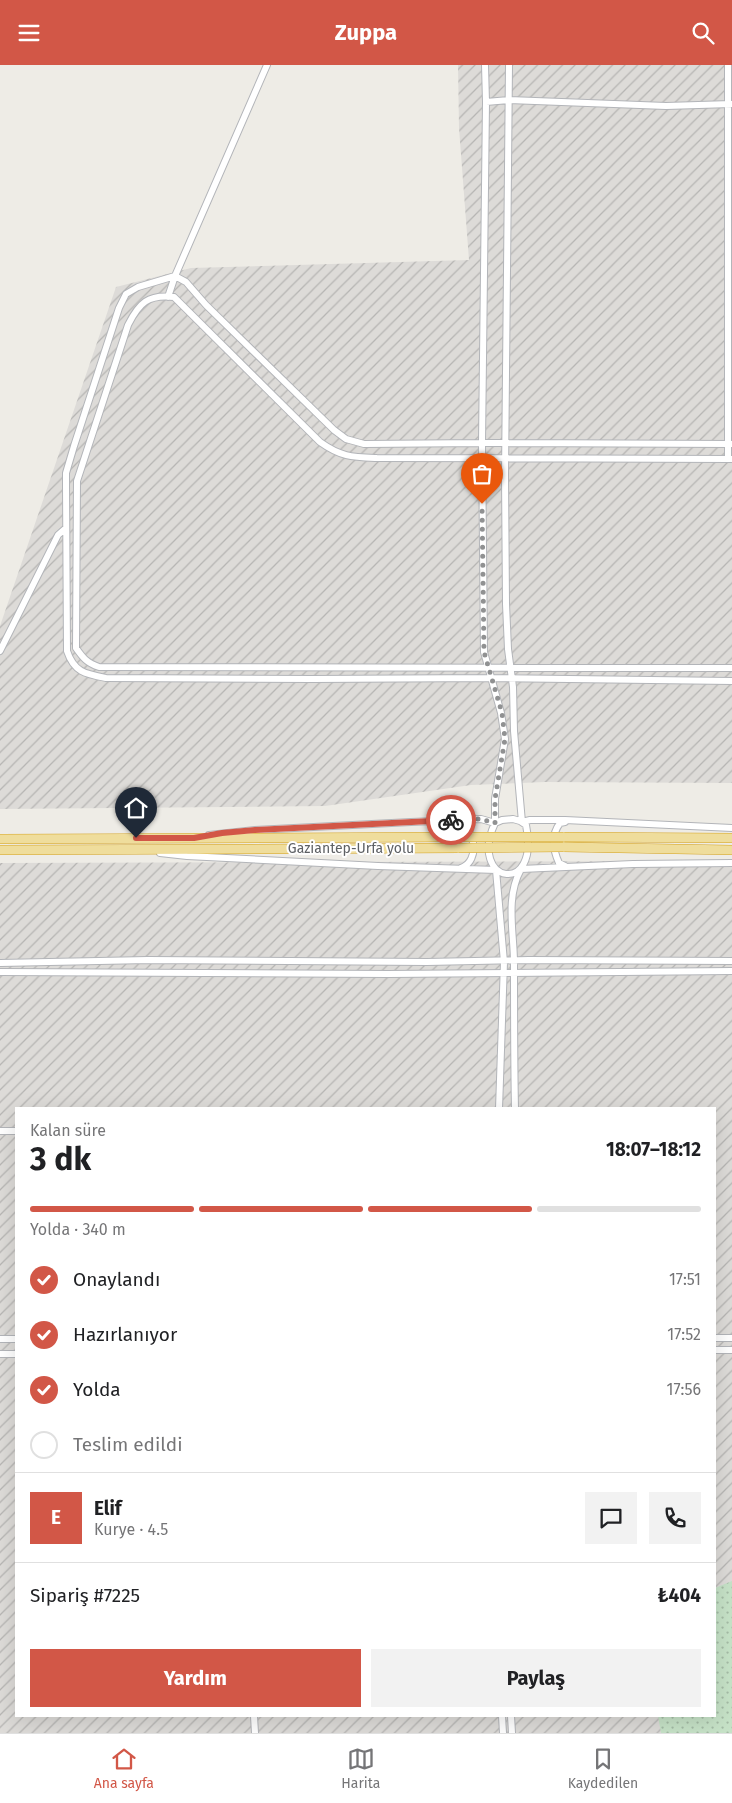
<!DOCTYPE html>
<html lang="tr">
<meta charset="utf-8">
<style>
body{margin:0;font-family:"Fira Sans",sans-serif;background:#f2f2f2;color:#202124;height:100vh;display:flex;flex-direction:column;font-size:19px;white-space:nowrap}
*{box-sizing:border-box;margin:0}
p{font-size:16px;color:#757577}
.icon{flex:none;width:28px;height:28px;fill:none;stroke:currentColor;stroke-width:2;stroke-linecap:round;stroke-linejoin:round}
.map{position:relative;flex:1;overflow:hidden}
.side{position:absolute;left:15px;top:1042px;width:701px;height:610px;display:flex;flex-direction:column;background:#fff;border-radius:0px;box-shadow:0 5px 20px #0002}
.side>*{flex:none}
.pin{position:absolute;display:grid;place-items:center;width:42px;height:42px;color:#fff;margin:-51px -21px;border-radius:50% 50% 50% 0;rotate:-45deg;box-shadow:0 0 5px #0007}
.pin .icon{rotate:45deg}
.courier{position:absolute;display:grid;place-items:center;width:50px;height:50px;margin:-25px;border:4px solid #d25747;border-radius:50%;background:#fff;color:#222;box-shadow:0 1px 6px #0007}
.overview em{font-style:normal;font-weight:700}
.overview div{display:flex;flex-direction:column-reverse}
.overview{display:flex;align-items:center;justify-content:space-between;height:85px;padding:0 15px}
h1{font-size:32px;font-weight:700;line-height:38px}
.bar{display:grid;grid-template-columns:repeat(4,1fr);gap:8px 5px;align-content:center;height:60px;padding:0 15px}
.bar i{height:6px;border-radius:4px;background:#e0e0e0}
.bar .current{background:#d25747}
.bar p{grid-column:span 4}
.line{display:flex;align-items:center;gap:12px;padding:0 15px;border-top:1px solid #e0e0e0}
.line div{flex:1}
.round{display:grid;place-items:center;flex:none;width:52px;height:52px;border-radius:0px;background:#f2f2f2}
ol{padding:0 15px;list-style:none}
li{display:flex;align-items:center;gap:15px;height:55px}
li p{margin-inline-start:auto}
li .icon{padding:5px;border-radius:50%;background:#d25747;color:#fff;stroke-width:4}
li:last-child{color:#757577}
li i{width:28px;height:28px;border:2px solid #e0e0e0;border-radius:50%}
.cta{display:flex;gap:10px;margin-top:auto;padding:10px 15px}
.cta a{flex:1;height:58px;border-radius:0px;background:#d25747;color:#fff;font-size:20px;font-weight:700;line-height:58px;text-align:center}
.cta a+a{background:#f2f2f2;color:#202124}
header{display:flex;justify-content:space-between;align-items:center;height:65px;padding:0 15px;background:#d25747;color:#fff;font-size:22px;font-weight:700}
.tabs{display:flex;justify-content:space-around;align-items:center;height:70px;border-top:1px solid #e0e0e0;background:#fff;font-size:14px;color:#757577}
.tabs a{display:grid;justify-items:center;gap:2px}
.tabs .current{color:#d25747}
.map>svg:first-child{display:block}
.industrial{fill:url(#industrial-furrows);fill-rule:evenodd}
.grass{fill:url(#grass-dots)}
.lines{fill:none;stroke-linecap:round;stroke-linejoin:round}
.minor-casing{stroke:#b3b5b9;stroke-width:8}
.highway-casing{stroke:#d5a21e;stroke-width:10}
.minor{stroke:#fff;stroke-width:6}
.highway{stroke:#efdd9c;stroke-width:9}
.highway-bridge-casing{stroke:#d5a21e;stroke-width:10;stroke-linecap:butt}
.highway-bridge{stroke:#efdd9c;stroke-width:9}
.done{stroke:#909192;stroke-width:5;stroke-dasharray:0 9}
.route{stroke:#d25747;stroke-width:6}
.labels{text-anchor:middle;stroke-width:4;stroke-linejoin:round;paint-order:stroke}
.street-label{font-size:14px;fill:#5d6064;stroke:#fff}
</style>
<header><svg class="icon" aria-label="menu" viewBox="0 0 24 24"><path d="M4 6h16M4 12h16M4 18h16"/></svg>Zuppa<svg class="icon" aria-label="search" viewBox="0 0 24 24"><circle cx="10" cy="10" r="6"/><path d="M15 15l6 6"/></svg></header>
<div class="map">
<svg width="732" height="1668" viewBox="0 0 732 1668">
<defs>
<pattern id="industrial-furrows" width="10" height="10" patternUnits="userSpaceOnUse" patternTransform="scale(1.25)"><rect width="10" height="10" fill="#dddbd8"/><path d="M-1 1l2-2M0 10L10 0M9 11l2-2" fill="none" stroke="#b6b5b3"/></pattern>
<pattern id="grass-dots" width="8" height="8" patternUnits="userSpaceOnUse" patternTransform="scale(1.25)"><rect width="8" height="8" fill="#c6e2c7"/><path d="M2 2h.1M6 6h.1" fill="none" stroke="#a4bba5" stroke-width="1.8" stroke-linecap="round"/></pattern>
</defs>
<rect width="100%" height="100%" fill="#eeece6"/>
<path class="industrial" d="M458,0h274v718l-187,-1 -74,3 -146,21 -325,3v-183l116,-339 75,-19 278,-8 -10,-132z
M732,796v872h-732v-870zM16,1044h699v607h-699z"/>
<path class="grass" d="M732,1516v152h-71l-3,-17h57v-128z"/>
<g class="lines">
<defs>
<path id="minor" d="M509,0l-4,411 1,128 2,45 5,38 1,44 8,91 8,-2h35l167,8
M486,37l23,-2 157,6 65,-2
M168,232l7,-21 92,-211
M732,379l-250,-1 -118,1 -18,-5 -12,-9 -128,-125 -20,-23 -11,-6 -37,11 -12,7 -7,14 -45,138 -8,27v13l1,165c7,21 18,23 39,27l206,1 179,-1 241,3
M728,394v-394
M732,394l-355,-1c-25,-1 -36,-1 -57,-16l-146,-145c-26,-3 -35,6 -46,28l-51,156 -1,167c7,10 11,15 23,19l633,1
M0,586l58,-116 8,-7
M513,754l7,2 6,4c15,73 -59,58 -31,-2l7,-3z
M457,756c18,6 24,40 4,47
M209,770l46,-5 156,-8 70,-3 14,4v-24l10,-60 -4,-26 -17,-61 -2,-209 4,-341 -1,-37
M160,788l27,3 191,10 118,4 8,92 -5,147
M565,801l-6,-3c-6,-13 -8,-28 1,-40l5,-1
M0,898l148,-3 279,2 102,-2 203,1
M0,907l388,2 344,-3
M515,1044c-1,-49 -1,-97 -1,-146 0,-31 -9,-65 7,-94l112,-5 99,-1
M0,1066h16
M715,1273h17
M0,1274h16
M715,1285h17
M0,1289h16
M254,1651l1,17
M502,1651l1,17
M511,1651l1,17"/>
<path id="highway" d="M563,772l169,1
M0,774l459,-2
M563,782l169,3
M0,785l459,-2"/>
</defs>
<use href="#minor" class="minor-casing"/>
<use href="#highway" class="highway-casing"/>
<use href="#minor" class="minor"/>
<use href="#highway" class="highway"/>
<defs>
<path id="highway-bridge" d="M459,772h104
M459,783l104,-1"/>
</defs>
<use href="#highway-bridge" class="highway-bridge-casing"/>
<use href="#highway-bridge" class="highway-bridge"/>
</g>
<g class="lines">
<path class="done" d="M451,755l30,-1 14,4v-24l10,-60 -3,-26 -18,-61 -2,-148"/>
<path class="route" d="M136,773h58l28,-5 33,-3 196,-10"/>
</g>
<g class="labels">
<g class="street-label">
<text x="351" y="788">Gaziantep-Urfa yolu</text>
</g>
</g>
</svg>
<div class="pin" style="left:482px;top:439px;background:#ea580c"><svg class="icon" aria-label="bag" viewBox="0 0 24 24"><path d="M5 8h14l-1 12H6zM9 8a3 3 0 0 1 6 0"/></svg></div>
<div class="pin" style="left:136px;top:773px;background:#1f2937"><svg class="icon" aria-label="home" viewBox="0 0 24 24"><path d="M3 11l9-7 9 7M6 9v11h12V9"/></svg></div>
<div class="courier" style="left:451px;top:755px"><svg class="icon" aria-label="bike" viewBox="0 0 24 24"><circle cx="6" cy="16" r="4"/><circle cx="18" cy="16" r="4"/><path d="M6 16l4-8h5l3 8M10 8l3 8H6M13 5h3"/></svg></div>
<section class="side">
<div class="overview"><div><h1>3 dk</h1><p>Kalan süre</p></div><em>18:07–18:12</em></div>
<div class="bar"><i class="current"></i><i class="current"></i><i class="current"></i><i></i><p>Yolda · 340 m</p></div>
<ol>
<li><svg class="icon" aria-label="check" viewBox="0 0 24 24"><path d="M5 12l5 5 9-10"/></svg>Onaylandı<p>17:51</p></li>
<li><svg class="icon" aria-label="check" viewBox="0 0 24 24"><path d="M5 12l5 5 9-10"/></svg>Hazırlanıyor<p>17:52</p></li>
<li><svg class="icon" aria-label="check" viewBox="0 0 24 24"><path d="M5 12l5 5 9-10"/></svg>Yolda<p>17:56</p></li>
<li><i></i>Teslim edildi</li>
</ol>
<div class="line" style="height:90px"><b class="round" style="background:#d25747;color:#fff">E</b><div><b>Elif</b><p>Kurye · 4.5</p></div><a class="round"><svg class="icon" aria-label="chat" viewBox="0 0 24 24"><path d="M4 5h16v11H9l-5 4z"/></svg></a><a class="round"><svg class="icon" aria-label="phone" viewBox="0 0 24 24"><path d="M5 4h4l2 5-3 2q2 4 5 5l2-3 5 2v4C11 20 4 13 5 4z"/></svg></a></div>
<div class="line" style="height:65px"><div>Sipariş #7225</div><b>₺404</b></div>
<div class="cta"><a>Yardım</a><a>Paylaş</a></div>
</section>
</div>
<nav class="tabs">
<a class="current"><svg class="icon" aria-label="home" viewBox="0 0 24 24"><path d="M3 11l9-7 9 7M6 9v11h12V9"/></svg>Ana sayfa</a>
<a><svg class="icon" aria-label="map" viewBox="0 0 24 24"><path d="M3 6l6-2 6 2 6-2v14l-6 2-6-2-6 2zM9 4v14M15 6v14"/></svg>Harita</a>
<a><svg class="icon" aria-label="saved" viewBox="0 0 24 24"><path d="M7 4h10v16l-5-4-5 4z"/></svg>Kaydedilen</a>
</nav>
